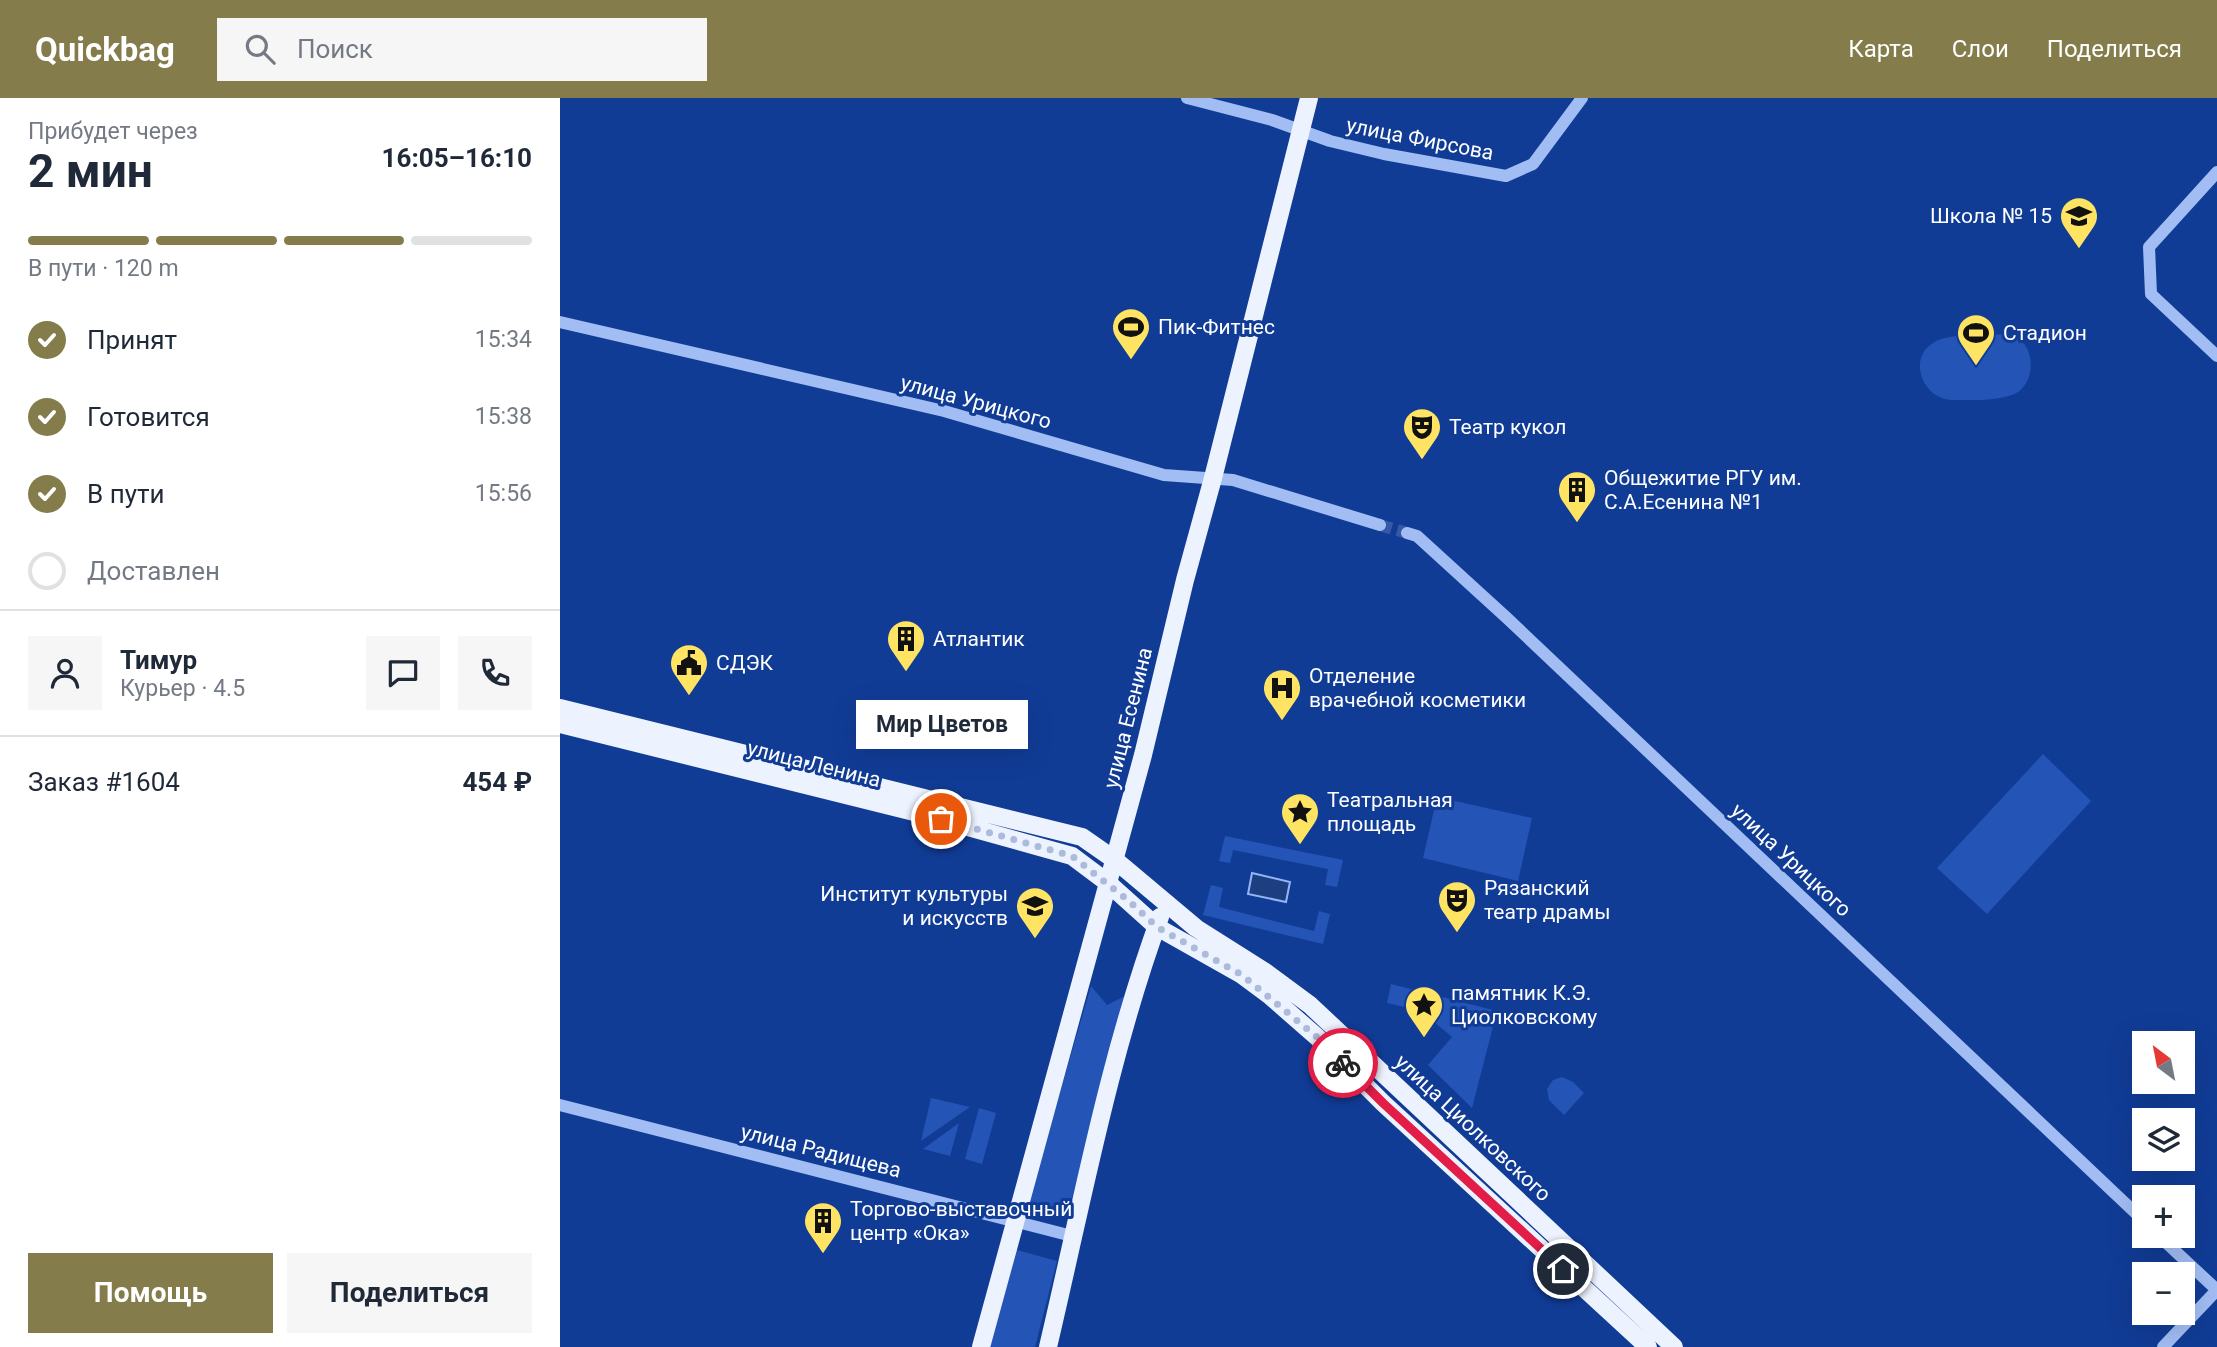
<!DOCTYPE html>
<html lang="ru">
<meta charset="utf-8">
<style>
body{margin:0;font-family:Roboto,sans-serif;background:#f6f6f7;color:#1f2937;height:100vh;display:flex;flex-direction:column;font-size:26px;white-space:nowrap}
*{box-sizing:border-box;margin:0}
p{font-size:23px;color:#747a83}
.icon{flex:none;width:38px;height:38px;fill:none;stroke:currentColor;stroke-width:2;stroke-linecap:round;stroke-linejoin:round}
.map{position:relative;flex:1;overflow:hidden}
.panel{display:flex;flex-direction:column;background:#fff;width:560px}
.panel>*{flex:none}
.needle{width:46px;rotate:328deg}
.buttons{position:absolute;left:1572px;top:933px;display:grid;gap:14px}
.buttons a{display:grid;place-items:center;width:63px;height:63px;border-radius:0px;background:#fff;box-shadow:0 7px 28px #0002;font-size:35px}
.pin{position:absolute;display:grid;place-items:center;width:60px;height:60px;color:#fff;margin:-30px;border:4px solid #fff;border-radius:50%;box-shadow:0 2px 7px #0007}
.courier{position:absolute;display:grid;place-items:center;width:70px;height:70px;margin:-35px;border:5px solid #e11d48;border-radius:50%;background:#fff;color:#222;box-shadow:0 2px 9px #0007}
.bubble{position:absolute;height:49px;border-radius:0px;background:#fff;box-shadow:0 7px 28px #0002;font-size:23px;font-weight:700;line-height:49px;text-align:center}
.overview em{font-style:normal;font-weight:700}
.overview div{display:flex;flex-direction:column-reverse}
.overview{display:flex;align-items:center;justify-content:space-between;height:119px;padding:0 28px}
h1{font-size:46px;font-weight:700;line-height:52px}
.bar{display:grid;grid-template-columns:repeat(4,1fr);gap:10px 7px;align-content:center;height:84px;padding:0 28px}
.bar i{height:9px;border-radius:5px;background:#e0e1e3}
.bar .on{background:#847d4b}
.bar p{grid-column:span 4}
.line{display:flex;align-items:center;gap:18px;padding:0 28px;border-top:2px solid #e0e1e3}
.line div{flex:1}
.round{display:grid;place-items:center;flex:none;width:74px;height:74px;border-radius:0px;background:#f6f6f7}
ol{padding:0 28px;list-style:none}
li{display:flex;align-items:center;gap:21px;height:77px}
li p{margin-inline-start:auto}
li .icon{padding:7px;border-radius:50%;background:#847d4b;color:#fff;stroke-width:4}
li:last-child{color:#747a83}
li i{width:38px;height:38px;border:4px solid #e0e1e3;border-radius:50%}
.cta{display:flex;gap:14px;margin-top:auto;padding:14px 28px}
.cta a{flex:1;height:80px;border-radius:0px;background:#847d4b;color:#fff;font-size:28px;font-weight:700;line-height:80px;text-align:center}
.cta a+a{background:#f6f6f7;color:#1f2937}
header{display:flex;align-items:center;gap:42px;box-sizing:border-box;height:98px;padding:0 35px;background:#847d4b;color:#fff}
header strong{font-size:33px}
nav{display:flex;gap:38px;margin-inline-start:auto;font-size:24px}
.search{width:490px;height:63px;background:#f6f6f7;display:flex;align-items:center;gap:18px;box-sizing:border-box;padding:0 24px;border-radius:0px;color:#747a83;font-size:26px}
main{display:flex;flex:1;min-height:0}
.map>svg:first-child{display:block}
.green{fill:#2454b6}
.water{fill:#1e3e82;stroke:#93b5f7;stroke-width:2}
.lines{fill:none;stroke-linecap:round;stroke-linejoin:round}
.minor-tunnel{stroke:#3559a6;stroke-width:12;stroke-dasharray:12 6;stroke-linecap:butt}
.minor{stroke:#a1bdf3;stroke-width:12}
.major{stroke:#edf2ff;stroke-width:18}
.done{stroke:#acbbda;stroke-width:7;stroke-dasharray:0 12.6}
.route{stroke:#e11d48;stroke-width:9}
.labels{text-anchor:middle;stroke-width:6;stroke-linejoin:round;paint-order:stroke}
.street-label{font-size:21px;fill:#fff;stroke:#113c96}
.poi-label{font-size:21px;fill:#fff;stroke:#113c96;text-anchor:start}
</style>
<header>
<strong>Quickbag</strong>
<div class="search"><svg class="icon" aria-label="search" viewBox="0 0 24 24"><circle cx="10" cy="10" r="6"/><path d="M15 15l6 6"/></svg>Поиск</div>
<nav><a>Карта</a><a>Слои</a><a>Поделиться</a></nav>
</header>
<main>
<section class="panel">
<div class="overview"><div><h1>2 мин</h1><p>Прибудет через</p></div><em>16:05–16:10</em></div>
<div class="bar"><i class="on"></i><i class="on"></i><i class="on"></i><i></i><p>В пути · 120 m</p></div>
<ol>
<li><svg class="icon" aria-label="check" viewBox="0 0 24 24"><path d="M5 12l5 5 9-10"/></svg>Принят<p>15:34</p></li>
<li><svg class="icon" aria-label="check" viewBox="0 0 24 24"><path d="M5 12l5 5 9-10"/></svg>Готовится<p>15:38</p></li>
<li><svg class="icon" aria-label="check" viewBox="0 0 24 24"><path d="M5 12l5 5 9-10"/></svg>В пути<p>15:56</p></li>
<li><i></i>Доставлен</li>
</ol>
<div class="line" style="height:126px"><a class="round"><svg class="icon" aria-label="person" viewBox="0 0 24 24"><circle cx="12" cy="8" r="4"/><path d="M4 21q1-7 8-7t8 7"/></svg></a><div><b>Тимур</b><p>Курьер · 4.5</p></div><a class="round"><svg class="icon" aria-label="chat" viewBox="0 0 24 24"><path d="M4 5h16v11H9l-5 4z"/></svg></a><a class="round"><svg class="icon" aria-label="phone" viewBox="0 0 24 24"><path d="M5 4h4l2 5-3 2q2 4 5 5l2-3 5 2v4C11 20 4 13 5 4z"/></svg></a></div>
<div class="line" style="height:91px"><div>Заказ #1604</div><b>454 ₽</b></div>
<div class="cta"><a>Помощь</a><a>Поделиться</a></div>
</section>
<div class="map">
<svg width="1657" height="1249" viewBox="0 0 1657 1249">
<rect width="100%" height="100%" fill="#113c96"/>
<path class="green" d="M1447,236c6,3 13,5 18,11 11,16 6,44 -13,50 -17,6 -41,5 -59,5 -30,0 -46,-41 -20,-57 16,-11 54,-7 74,-9z
M1483,656l48,47 -104,113 -50,-46z
M877,699l95,21 -14,63 -95,-23z
M665,738l118,24 -6,27 -12,-2 3,-16 -95,-19 -3,13 -11,-2z
M651,787l12,3 -4,19 95,24 5,-20 11,3 -7,30 -120,-29z
M831,886l106,27 -25,97 -44,-43 24,-28 -31,-26 -34,-8z
M531,888l16,19 20,-10 -60,221 -40,-10z
M1002,979l11,5 11,11 -20,22 -15,-15 -2,-11 6,-9z
M371,1000l39,9 -49,34z
M419,1010l17,5 -14,51 -17,-5z
M399,1025l-9,33 -27,-7z
M453,1151l44,12 -22,86h-48z"/>
<path class="water" d="M692,775l38,9 -4,20 -38,-8z"/>
<g class="lines">
<path class="minor-tunnel" d="M820,427l27,8"/>
<path class="minor" d="M627,0l85,22 58,21 54,13 122,22 27,-12 49,-66
M1657,74l-68,75 2,47 66,62
M0,224l384,89 220,64 69,5 147,45
M847,435l10,3 91,83 636,602
M0,1007l512,131
M1599,1138l58,54
M1603,1249l54,-57"/>
<path class="major" d="M0,610l522,129 33,23 81,68 68,43 46,34 364,342
M0,626l354,88 158,44 36,27 49,44 85,48 27,20 48,42 66,66 265,244
M421,1249l162,-592 42,-175 28,-102 96,-380
M488,1249c34,-144 61,-291 112,-430"/>
</g>
<g class="lines">
<path class="done" d="M381,721l131,37 57,45 28,26 85,48 75,62 26,26"/>
<path class="route" d="M783,965l40,40 180,166"/>
</g>
<defs>
<symbol id="school-pin" viewBox="-11 -11 22 30"><path d="M0 17L-7.5 6A9.5 9.5 0 1 1 7.5 6Z" fill="#ffe463" stroke="#113c96"/><path d="M0-5L7-2L0 1L-7-2ZM-4 1L0 2.5L4 1V4Q0 6-4 4Z" fill="#111"/></symbol>
<symbol id="stadium-pin" viewBox="-11 -11 22 30"><path d="M0 17L-7.5 6A9.5 9.5 0 1 1 7.5 6Z" fill="#ffe463" stroke="#113c96"/><path d="M0-5a6.5 5 0 1 0 0 10a6.5 5 0 1 0 0-10ZM-3.5-1.8h7v3.6h-7Z" fill="#111"/></symbol>
<symbol id="theatre-pin" viewBox="-11 -11 22 30"><path d="M0 17L-7.5 6A9.5 9.5 0 1 1 7.5 6Z" fill="#ffe463" stroke="#113c96"/><path d="M-5-5.5Q0-4 5-5.5V0Q5 5 0 6Q-5 5-5 0ZM-3.3-2.5H-1v1.5H-3.3ZM1-2.5H3.3v1.5H1ZM-2.8 1Q0 5.5 2.8 1Z" fill="#111"/></symbol>
<symbol id="building-pin" viewBox="-11 -11 22 30"><path d="M0 17L-7.5 6A9.5 9.5 0 1 1 7.5 6Z" fill="#ffe463" stroke="#113c96"/><path d="M-4-6H4V6H1V3H-1V6H-4ZM-2.5-4.3h1.7v1.8h-1.7ZM.8-4.3h1.7v1.8H.8ZM-2.5-1h1.7V.8h-1.7ZM.8-1h1.7V.8H.8Z" fill="#111"/></symbol>
<symbol id="civic-pin" viewBox="-11 -11 22 30"><path d="M0 17L-7.5 6A9.5 9.5 0 1 1 7.5 6Z" fill="#ffe463" stroke="#113c96"/><path d="M-.6-6.5H3V-4.5H.6V-3L4-1V1h2V6H-6V1h2V-1L-.6-3ZM-1.2 2.5V6h2.4V2.5Z" fill="#111"/></symbol>
<symbol id="hospital-pin" viewBox="-11 -11 22 30"><path d="M0 17L-7.5 6A9.5 9.5 0 1 1 7.5 6Z" fill="#ffe463" stroke="#113c96"/><path d="M-5-5h3v3.5h4V-5h3V5h-3V1.5h-4V5h-3Z" fill="#111"/></symbol>
<symbol id="sight-pin" viewBox="-11 -11 22 30"><path d="M0 17L-7.5 6A9.5 9.5 0 1 1 7.5 6Z" fill="#ffe463" stroke="#113c96"/><path d="M0-6L1.8-2.2L6-1.7L2.9 1.2L3.7 5.4L0 3.3L-3.7 5.4L-2.9 1.2L-6-1.7L-1.8-2.2Z" fill="#111"/></symbol>
<symbol id="university-pin" viewBox="-11 -11 22 30"><path d="M0 17L-7.5 6A9.5 9.5 0 1 1 7.5 6Z" fill="#ffe463" stroke="#113c96"/><path d="M0-5L7-2L0 1L-7-2ZM-4 1L0 2.5L4 1V4Q0 6-4 4Z" fill="#111"/></symbol>
</defs>
<g fill-rule="evenodd">
<use href="#school-pin" x="1497" y="96" width="44" height="60"/>
<use href="#stadium-pin" x="549" y="207" width="44" height="60"/>
<use href="#stadium-pin" x="1394" y="213" width="44" height="60"/>
<use href="#theatre-pin" x="840" y="307" width="44" height="60"/>
<use href="#building-pin" x="995" y="370" width="44" height="60"/>
<use href="#building-pin" x="324" y="519" width="44" height="60"/>
<use href="#civic-pin" x="107" y="543" width="44" height="60"/>
<use href="#hospital-pin" x="700" y="568" width="44" height="60"/>
<use href="#sight-pin" x="718" y="692" width="44" height="60"/>
<use href="#theatre-pin" x="875" y="780" width="44" height="60"/>
<use href="#university-pin" x="453" y="786" width="44" height="60"/>
<use href="#sight-pin" x="842" y="885" width="44" height="60"/>
<use href="#building-pin" x="241" y="1101" width="44" height="60"/>
</g>
<g class="labels">
<g class="street-label">
<text transform="translate(860 41) rotate(11)" y="7">улица Фирсова</text>
<text transform="translate(416 304) rotate(15)" y="7">улица Урицкого</text>
<text transform="translate(568 620) rotate(-76)" y="7">улица Есенина</text>
<text transform="translate(254 666) rotate(14)" y="7">улица Ленина</text>
<text transform="translate(1231 762) rotate(43)" y="7">улица Урицкого</text>
<text transform="translate(913 1030) rotate(43)" y="7">улица Циолковского</text>
<text transform="translate(261 1053) rotate(14)" y="7">улица Радищева</text>
</g>
<g class="poi-label">
<text x="1492" y="125" text-anchor="end">Школа № 15</text>
<text x="598" y="236">Пик-Фитнес</text>
<text x="1443" y="242">Стадион</text>
<text x="889" y="336">Театр кукол</text>
<text x="1044" y="387">Общежитие РГУ им.<tspan x="1044" dy="24">С.А.Есенина №1</tspan></text>
<text x="373" y="548">Атлантик</text>
<text x="156" y="572">СДЭК</text>
<text x="749" y="585">Отделение<tspan x="749" dy="24">врачебной косметики</tspan></text>
<text x="767" y="709">Театральная<tspan x="767" dy="24">площадь</tspan></text>
<text x="924" y="797">Рязанский<tspan x="924" dy="24">театр драмы</tspan></text>
<text x="448" y="803" text-anchor="end">Институт культуры<tspan x="448" dy="24">и искусств</tspan></text>
<text x="891" y="902">памятник К.Э.<tspan x="891" dy="24">Циолковскому</tspan></text>
<text x="290" y="1118">Торгово-выставочный<tspan x="290" dy="24">центр «Ока»</tspan></text>
</g>
</g>
</svg>
<div class="buttons">
<a><svg class="needle" viewBox="-14 -14 28 28"><path d="M0-13l5 13h-10z" fill="#e53935"/><path d="M0 13l5-13h-10z" fill="#747a83"/></svg></a>
<a><svg class="icon" aria-label="layers" viewBox="0 0 24 24"><path d="M12 4l9 5-9 5-9-5zM3 14l9 5 9-5"/></svg></a>
<a>+</a>
<a>−</a>
</div>
<div class="pin" style="left:381px;top:721px;background:#ea580c"><svg class="icon" aria-label="bag" viewBox="0 0 24 24"><path d="M5 8h14l-1 12H6zM9 8a3 3 0 0 1 6 0"/></svg></div>
<div class="pin" style="left:1003px;top:1171px;background:#1f2937"><svg class="icon" aria-label="home" viewBox="0 0 24 24"><path d="M3 11l9-7 9 7M6 9v11h12V9"/></svg></div>
<div class="courier" style="left:783px;top:965px"><svg class="icon" aria-label="bike" viewBox="0 0 24 24"><circle cx="6" cy="16" r="4"/><circle cx="18" cy="16" r="4"/><path d="M6 16l4-8h5l3 8M10 8l3 8H6M13 5h3"/></svg></div>
<div class="bubble" style="left:296px;top:602px;width:172px">Мир Цветов</div>
</div>
</main>
